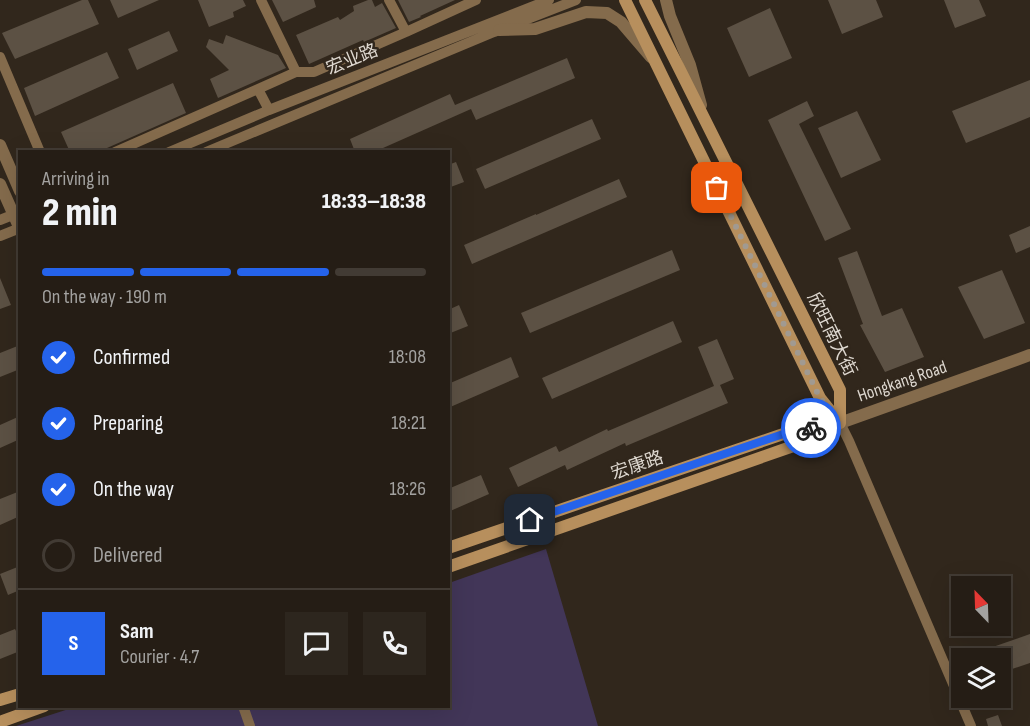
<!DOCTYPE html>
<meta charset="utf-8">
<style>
body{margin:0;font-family:"Sofia Sans Condensed","Noto Sans SC",sans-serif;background:#2d261e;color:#f1f3f6;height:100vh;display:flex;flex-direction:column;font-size:22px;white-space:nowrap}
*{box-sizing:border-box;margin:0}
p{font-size:20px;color:#a3a2a0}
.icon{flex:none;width:33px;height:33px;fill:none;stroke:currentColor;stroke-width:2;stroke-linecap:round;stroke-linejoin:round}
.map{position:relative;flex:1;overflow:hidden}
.side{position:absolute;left:18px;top:150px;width:432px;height:558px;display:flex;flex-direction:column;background:#251d15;border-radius:0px;box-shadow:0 6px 24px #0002,0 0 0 2px #423b34}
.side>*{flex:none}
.needle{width:39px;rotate:337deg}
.tools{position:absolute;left:951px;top:576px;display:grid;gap:12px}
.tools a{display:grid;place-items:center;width:60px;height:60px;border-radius:0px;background:#251d15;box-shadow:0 6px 24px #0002,0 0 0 2px #423b34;font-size:30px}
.pin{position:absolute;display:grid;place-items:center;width:51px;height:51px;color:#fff;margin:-26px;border-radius:12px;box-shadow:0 3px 9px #0006}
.courier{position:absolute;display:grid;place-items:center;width:60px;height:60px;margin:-30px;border:4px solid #2563eb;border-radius:50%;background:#fff;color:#222;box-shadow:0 2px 8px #0007}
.head em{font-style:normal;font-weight:800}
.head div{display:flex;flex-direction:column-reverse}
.head{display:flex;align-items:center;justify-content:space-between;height:102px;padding:0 24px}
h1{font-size:39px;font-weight:800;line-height:45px}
.bar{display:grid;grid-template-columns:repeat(4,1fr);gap:9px 6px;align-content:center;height:72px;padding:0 24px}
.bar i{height:8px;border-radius:4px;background:#423b34}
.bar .current{background:#2563eb}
.bar p{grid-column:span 4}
.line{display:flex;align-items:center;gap:15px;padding:0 24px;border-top:2px solid #423b34}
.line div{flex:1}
.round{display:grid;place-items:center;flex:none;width:63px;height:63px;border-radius:0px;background:#2d261e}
ol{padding:0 24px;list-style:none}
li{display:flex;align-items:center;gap:18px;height:66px}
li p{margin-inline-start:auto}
li .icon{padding:6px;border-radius:50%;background:#2563eb;color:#fff;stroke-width:4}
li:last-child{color:#a3a2a0}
li i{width:33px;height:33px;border:3px solid #423b34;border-radius:50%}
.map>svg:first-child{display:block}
.green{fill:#423658}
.building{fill:#5c5144}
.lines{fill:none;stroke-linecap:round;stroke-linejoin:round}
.minor{stroke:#846b4c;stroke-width:10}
.tertiary{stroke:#846b4c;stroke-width:12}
.secondary{stroke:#b78f5d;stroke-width:12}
.done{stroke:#a19a91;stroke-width:6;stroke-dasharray:0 10.8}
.route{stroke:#2563eb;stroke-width:8}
.labels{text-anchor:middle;stroke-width:5;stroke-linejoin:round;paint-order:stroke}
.street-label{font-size:18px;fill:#ded8d0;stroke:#31271c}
</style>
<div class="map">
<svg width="1030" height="726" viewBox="0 0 1030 726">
<rect width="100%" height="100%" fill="#31271c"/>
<path class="green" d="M546,549l52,177h-582l62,-20h370l1,-123z"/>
<path class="building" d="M82,0h6l11,24 -84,35 -13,-26z
M110,0h49l-41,18z
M198,0h45l3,6 -13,6 1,5 -25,10z
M272,0h42l2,7 -33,15z
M368,0h4l3,7 7,-4 14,25 -32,14 -1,-2 -54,24 -13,-29 42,-18 2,3 14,-9 -1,-5z
M398,0h57l-35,16 1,1 -12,5z
M828,0h48l7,17 -41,17z
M944,0h35l7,16 -31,12z
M770,8l22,50 -43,19 -22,-49z
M169,31l9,20 -41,19 -9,-21z
M226,35l52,20 8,13 -68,30 -8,-19 19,-9 -23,-23 3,-8 14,5z
M107,52l12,26 -84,38 -11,-28z
M567,58l8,20 -99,42 -5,-11 -97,43h-19l-5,-13 100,-45 5,11z
M1030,80v37l-64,26 -14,-32z
M173,83l13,30 -88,39h-28l-9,-20z
M807,101l7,15 -15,8 52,105 -26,12 -57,-121z
M857,111l24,49 -40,18 -23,-50z
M592,119l9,20 -116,50 -9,-20z
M456,162l8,20 -16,6v-23z
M619,179l8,18 -155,67 -8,-19 72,-31v1z
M1030,226v21l-14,6 -7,-18z
M672,250l8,20 -150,63 -9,-20z
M857,251l25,65 20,-8 22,49 -39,15 -25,-47 3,-1 -25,-66z
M1002,270l23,53 -41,16 -26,-52z
M0,278l11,27 -11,4z
M459,305l9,21 -20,8v-24z
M673,321l9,21 -130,57 -10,-21z
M717,339l17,40 -14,6 8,18 -102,43 -1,-3 -58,27 -2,-5 -47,22 -9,-19 47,-22 3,6 48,-23 1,2 106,-45 -16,-39z
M20,345v24l-20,8v-24z
M511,357l8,20 -71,31v-24z
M20,416v23l-20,9v-23z
M481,475l8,19 -41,18v-23z
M20,491v25l-20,9v-26z
M20,566v24l-12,5 -8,-21z
M15,629l5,10v12l-20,8v-24z
M1030,634v29l-30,10v-15h-36v-1z
M998,715l4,11h-14l-2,-7z"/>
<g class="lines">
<path class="minor" d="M261,0l35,72 -38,17 11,21
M406,32l70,-32
M0,57l40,95
M296,72h18l92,-40 -17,-32
M115,152l143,-63
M169,152l100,-42 280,-110
M206,152l288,-120 82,-32
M0,220l20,-8
M0,236l20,-8
M840,423l9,18 122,285
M243,706l7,20"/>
<path class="tertiary" d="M666,0l4,16 20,49 11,40
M499,30l36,-1 51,-17 21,1 14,9 30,35
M0,145l20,46
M0,184l20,45
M840,423l190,-68"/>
<path class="secondary" d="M625,0l195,398 20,25v-33l-195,-390
M448,548l347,-118 35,-5
M448,567l354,-124 38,-20
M0,700l20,-6
M0,722l44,-16"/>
</g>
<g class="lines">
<path class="done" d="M717,188l103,210 20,25 -29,5"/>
<path class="route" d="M530,520l265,-90 16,-2"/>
</g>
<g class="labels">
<g class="street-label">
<text transform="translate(352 59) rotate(-22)" y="6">宏业路</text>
<text transform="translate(832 334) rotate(64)" y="6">欣旺南大街</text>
<text transform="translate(902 381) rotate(-19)" y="6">Hongkang Road</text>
<text transform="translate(637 465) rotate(-19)" y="6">宏康路</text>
</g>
</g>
</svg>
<div class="tools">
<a><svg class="needle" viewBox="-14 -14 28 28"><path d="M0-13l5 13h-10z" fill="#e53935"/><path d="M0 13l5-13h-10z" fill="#a3a2a0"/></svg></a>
<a><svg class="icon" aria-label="layers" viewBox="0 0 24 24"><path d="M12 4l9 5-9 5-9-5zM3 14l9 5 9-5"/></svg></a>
</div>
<div class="pin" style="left:717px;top:188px;background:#ea580c"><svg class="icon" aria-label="bag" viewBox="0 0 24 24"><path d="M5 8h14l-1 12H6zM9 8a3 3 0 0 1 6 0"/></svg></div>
<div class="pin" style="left:530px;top:520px;background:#1f2937"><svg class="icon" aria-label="home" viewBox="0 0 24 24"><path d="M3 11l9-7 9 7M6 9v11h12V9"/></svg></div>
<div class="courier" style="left:811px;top:428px"><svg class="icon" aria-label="bike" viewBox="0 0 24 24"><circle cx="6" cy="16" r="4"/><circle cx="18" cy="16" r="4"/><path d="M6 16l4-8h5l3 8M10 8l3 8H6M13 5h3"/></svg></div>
<section class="side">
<div class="head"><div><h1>2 min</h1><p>Arriving in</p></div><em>18:33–18:38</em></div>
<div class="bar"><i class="current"></i><i class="current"></i><i class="current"></i><i></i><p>On the way · 190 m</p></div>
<ol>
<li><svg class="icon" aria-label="check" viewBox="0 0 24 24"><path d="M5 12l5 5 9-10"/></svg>Confirmed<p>18:08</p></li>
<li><svg class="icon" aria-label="check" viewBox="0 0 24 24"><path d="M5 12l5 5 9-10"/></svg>Preparing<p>18:21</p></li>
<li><svg class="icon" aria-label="check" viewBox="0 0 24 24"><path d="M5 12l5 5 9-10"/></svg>On the way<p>18:26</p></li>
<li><i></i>Delivered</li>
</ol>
<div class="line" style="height:108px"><b class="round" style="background:#2563eb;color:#fff">S</b><div><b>Sam</b><p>Courier · 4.7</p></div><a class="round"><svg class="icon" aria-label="chat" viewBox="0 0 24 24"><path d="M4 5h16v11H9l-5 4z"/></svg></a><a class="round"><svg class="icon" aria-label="phone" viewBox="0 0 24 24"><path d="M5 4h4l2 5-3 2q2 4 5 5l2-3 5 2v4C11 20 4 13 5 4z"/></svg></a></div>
</section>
</div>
